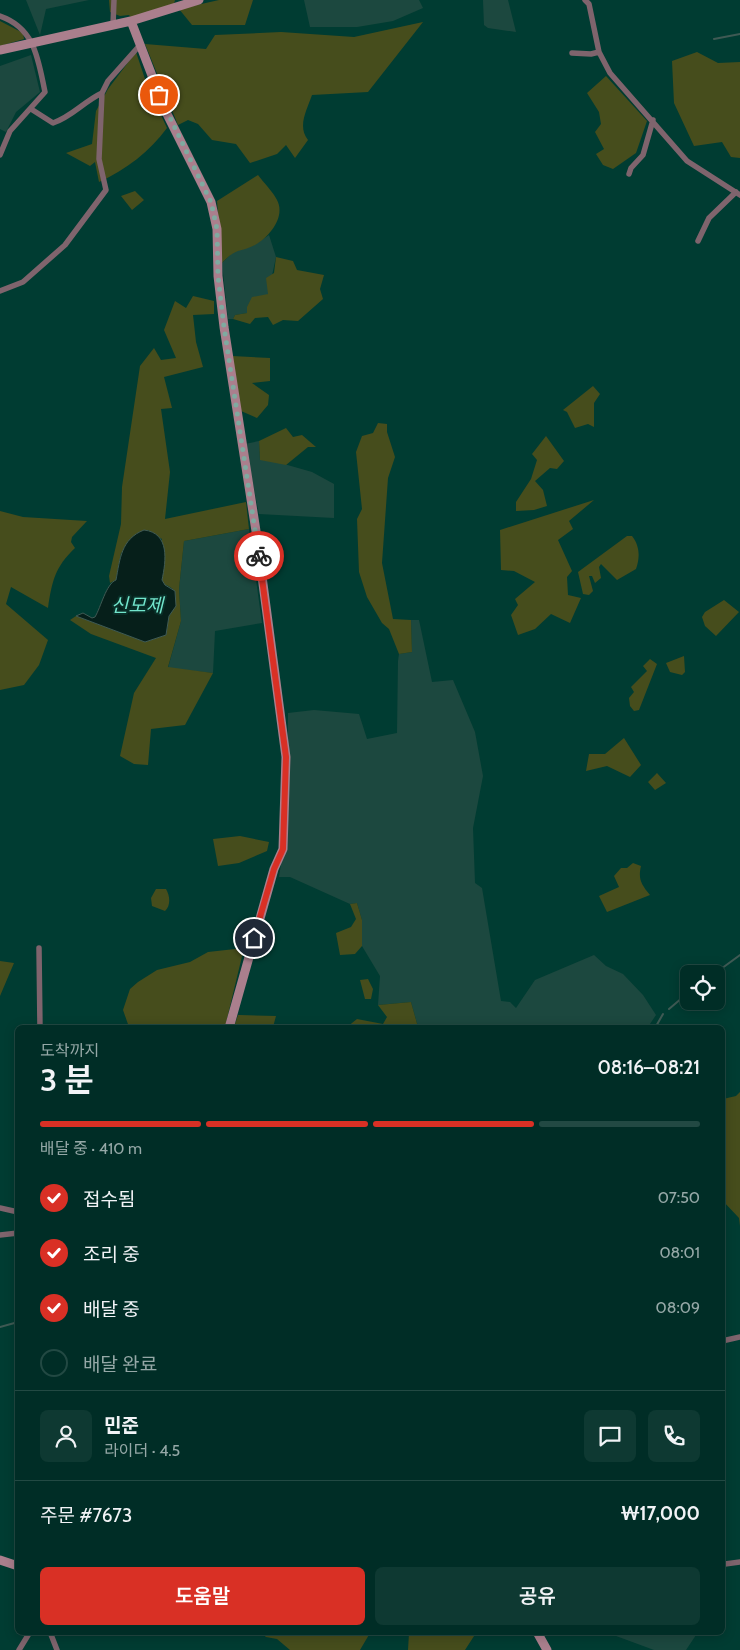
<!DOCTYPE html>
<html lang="ko">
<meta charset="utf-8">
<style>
body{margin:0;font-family:Cabin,"Noto Sans KR",sans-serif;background:#0e3932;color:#f1f3f6;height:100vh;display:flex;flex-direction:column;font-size:19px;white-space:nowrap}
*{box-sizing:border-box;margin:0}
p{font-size:16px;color:#95a8a7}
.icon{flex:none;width:28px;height:28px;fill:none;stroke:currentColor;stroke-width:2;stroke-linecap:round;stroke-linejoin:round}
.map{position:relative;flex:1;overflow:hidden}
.details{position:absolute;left:15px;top:1025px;width:710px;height:610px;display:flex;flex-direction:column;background:#002d26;border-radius:8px;box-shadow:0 2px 12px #0003,0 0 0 1px #224943}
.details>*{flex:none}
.buttons{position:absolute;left:680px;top:965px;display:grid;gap:10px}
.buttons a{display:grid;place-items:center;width:45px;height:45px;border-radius:8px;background:#002d26;box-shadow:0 2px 12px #0003,0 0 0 1px #224943;font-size:25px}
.pin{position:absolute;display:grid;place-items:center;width:42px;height:42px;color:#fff;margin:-21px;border:2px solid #fff;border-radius:50%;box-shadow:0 1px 5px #0007}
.courier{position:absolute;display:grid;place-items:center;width:50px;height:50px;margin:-25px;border:4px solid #d93025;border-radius:50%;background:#fff;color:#222;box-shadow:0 1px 6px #0007}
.headline em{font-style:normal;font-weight:600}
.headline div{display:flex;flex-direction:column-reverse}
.headline{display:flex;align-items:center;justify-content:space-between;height:85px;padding:0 25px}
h1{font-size:32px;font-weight:600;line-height:38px}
.bar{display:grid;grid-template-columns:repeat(4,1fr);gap:8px 5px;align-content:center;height:60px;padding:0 25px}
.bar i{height:6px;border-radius:4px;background:#224943}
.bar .active{background:#d93025}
.bar p{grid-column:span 4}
.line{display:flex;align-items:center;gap:12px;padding:0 25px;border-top:1px solid #224943}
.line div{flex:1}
.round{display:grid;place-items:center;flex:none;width:52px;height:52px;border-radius:8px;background:#0e3932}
ol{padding:0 25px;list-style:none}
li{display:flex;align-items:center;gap:15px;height:55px}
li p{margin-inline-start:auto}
li .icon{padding:5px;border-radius:50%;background:#d93025;color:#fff;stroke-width:4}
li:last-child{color:#95a8a7}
li i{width:28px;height:28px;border:2px solid #224943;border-radius:50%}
.action{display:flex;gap:10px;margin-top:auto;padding:10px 25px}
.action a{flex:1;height:58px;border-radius:8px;background:#d93025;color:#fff;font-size:20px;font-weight:600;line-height:58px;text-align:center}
.action a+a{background:#0e3932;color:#f1f3f6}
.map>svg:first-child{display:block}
.built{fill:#1c483f}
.green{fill:#464d1c}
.water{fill:#061f1a;stroke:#3f5a54}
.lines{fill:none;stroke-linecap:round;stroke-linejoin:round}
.stream{stroke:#3f5a54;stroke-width:2}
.street{stroke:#7f646d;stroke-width:5.5}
.secondary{stroke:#aa7f8d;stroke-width:9}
.done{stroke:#7faaa0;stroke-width:5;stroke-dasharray:0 9}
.route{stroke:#d93025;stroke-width:6}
.labels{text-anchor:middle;stroke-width:4;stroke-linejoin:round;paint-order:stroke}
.water-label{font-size:19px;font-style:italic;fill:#72e5cc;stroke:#092f28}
</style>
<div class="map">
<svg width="740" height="1650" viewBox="0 0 740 1650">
<rect width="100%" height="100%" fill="#003c32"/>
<path class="built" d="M26,0h63l-43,9 -6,26z
M304,0h115l4,8 -30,13 -36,6h-47z
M483,0h25l8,32 -28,-4 -4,-3z
M31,55l9,37 -24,20 -10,20 -6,-3v-63z
M269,235l7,22 -8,37 -21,19 -12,2 -2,4h-5l-6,-56 11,-11 21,-7z
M259,441l1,19h10l42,12 22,12v34l-75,-4 -14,-70z
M249,529l13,94 -47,8 -2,42 -45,-5 13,-47 -2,-32 5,-48z
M411,620h8l13,62 21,-2 22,52 8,44 -10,52 2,55 7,5 19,113 9,1 6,6 19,-28 59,-25 12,11 17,8 20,21 13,20 -8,12h-230l-7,-25 -33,3 2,-29 -18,-30v-26l-5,-17 -7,1 -60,-27h-11l8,-53 1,-111 26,-3 45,4 8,25 30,-6 1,-72 1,-7 13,-2z
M692,1632l4,3 -10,15h-32l-46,-17z"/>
<path class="green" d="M109,0h66l-1,4 -42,15 -3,-4 -9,1 -10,-4z
M219,0h34l-8,25h-53l-13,-16z
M0,21l23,12 1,6 -24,7z
M423,22l-55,70 -56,3c-5,15 -15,31 -4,45l-13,18 -9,-13 -9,9 -27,9 -14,-19 -24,-4 -14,-16 -10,-4 -10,5 -33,-81 61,5 9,-14 66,-3 73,5z
M136,52l11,33 20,43c-18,24 -40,41 -68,54l-4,-20 -5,4 -24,-13 26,-9 4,-33 12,-22z
M697,52l21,11 22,-1v96l-9,-1 -9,-15 -28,4 -20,-43 -2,-42z
M606,76l41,45 -11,32 -23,16 -10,-4 -7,-11 8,-5 -9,-17 6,-8 -2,-12 -12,-19z
M258,175c6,8 15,17 19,25 9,17 -8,37 -22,45 -16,8 -18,2 -33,18l-5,-62z
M135,191l9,9 -12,10 -11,-14z
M276,257l17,4 4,9 27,5 -4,14 3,10 -25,22 -15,-1 -10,5 -5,-8 -13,1 -5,6 -17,-5 2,-4 12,-2v-6l5,-10 16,-3 -2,-16 8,-5z
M193,296l21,5v13l-21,1 3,27 7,25 -39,10 8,31 -11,1 9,63 -5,47 81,-17 3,27 -65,12 -5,48 2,32 -13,46 45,6 -28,52 -34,4 -3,36 -14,-1 -14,-8 14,-63 22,-35 -65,-24 -21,-14 6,-4 69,26 21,-7c2,-7 1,-15 4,-20 5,-12 11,-26 -5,-30l-3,-5v-41l-14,-9 -27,23 -5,27 -6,3 -1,-7 12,-52 1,-37 18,-121 14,-18 7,12 15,-2 -12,-28 11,-29 11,7z
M232,356l38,2v23l-18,2 17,12 -1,10 -11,13 -16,-7z
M593,386l7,8 -6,9v24l-6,-3 -13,4 -8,-16 -4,-2z
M378,423l9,1v8l8,25 -7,21 -6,85 11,56 18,1 1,32 -13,2 -10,-25 -7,-6 -15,-26 -8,-25 -2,-53 5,-10 -6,-57 6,-16 11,-3z
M286,428l7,9 9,-2 14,12h-8l-22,18 -26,-5 -1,-19z
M546,436l18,25 -7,8 -7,-1 -15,13 8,9 4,16 -13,4 -18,1v-9l15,-23 6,-19 -5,-6z
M594,500l-25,21 4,8 -15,11 14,31 -5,6 1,18 13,3 -11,25 -19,-9 -16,15 -17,6 -7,-20 7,-10 -3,-6 20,-17 -21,-11 -13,-1 -1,-40z
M0,511l23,6 64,4 -15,16 -1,5 4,6c-20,19 -23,33 -27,60l-37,-21 -5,17 42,36 -9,25 -15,20 -24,5z
M627,536h5c8,10 8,22 4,33l-19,11 -16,-16 -2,3 2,11 -6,5 -3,-7h-3l4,15 -4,4 -6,-1 -5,-22z
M724,600l15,12 -23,24 -11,-10 -3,-9 3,-5z
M684,656l1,16 -3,3 -12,-3 -4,-9z
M650,659l7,5 -18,46 -5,1 -4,-5 -1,-8 5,-6 -3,-5 16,-16 -4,-5z
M624,738l17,27 -11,12 -23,-11 -21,5 3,-17h16z
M657,773l9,10 -11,7 -7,-8z
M240,836l29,6 -2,9 -28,12 -21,3 -5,-27z
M633,863l8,3c-3,13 0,18 9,29l-43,17 -8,-16 20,-9 -5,-11 7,-8h6z
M156,889h10c4,7 5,16 -1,22l-13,-5 -1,-8z
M357,903l5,17v26l-7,8 -15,1 -4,-22 15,-6 5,-8 -6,-15z
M244,948l-19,79h-96l-6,-17 7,-21 8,-7 19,-12 33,-8 18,-10z
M0,961l14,2 -14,33z
M368,979l5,10 -2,10h-6l-5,-19z
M411,1002l7,25h-71l10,-8 26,5 4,-7 -9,-12z
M238,1015h1l37,1 -3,11h-39z
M740,1092v134l-1,-8 -17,-18 1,-101 13,-3z
M261,1633h109l-10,17h-70l-13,-11 -11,-2z
M409,1633v-1l67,1 -11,17h-57z"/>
<path class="water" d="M144,530c26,3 22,31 18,50l3,5 10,6 1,15 -7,10 -3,19 -21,7 -69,-26 7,-3 9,5 3,-1c6,-10 11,-33 21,-37 4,-21 5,-41 28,-50z"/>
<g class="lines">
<path class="stream" d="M714,39l26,-5
M714,974l26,-19
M669,1009l20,-17
M655,1028l8,-14
M0,1327l18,-5"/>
<path class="street" d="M585,0l4,4 10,48 11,21 77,88 53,34
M0,16c35,12 38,43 45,76l-35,39 -10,24
M113,25l1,-25
M572,53l19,1 8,-2
M31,109l22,14c20,-7 30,-21 49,-30
M629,174l2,-6 12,-13 10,-35
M698,241l11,-23 27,-26
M0,291l23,-9 42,-37 41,-55 -7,-31 3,-66 6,-12 32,-36
M39,948l1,80
M0,1208l18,4
M0,1235l18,-2
M722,1341l18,-4
M722,1562l3,2 15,-2
M50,1632l7,18
M19,1650l11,-18"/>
<path class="secondary" d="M131,21l35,91 45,90 6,27 1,47 6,51 32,204 30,226 -3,92 -9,20 -45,159
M0,50l131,-29 68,-21
M0,1560l18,6
M537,1632l10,18"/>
</g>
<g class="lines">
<path class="done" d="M159,95l52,107 6,27 1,47 6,51 35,229"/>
<path class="route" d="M254,938l20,-69 9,-20 3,-92 -27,-201"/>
</g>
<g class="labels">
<g class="water-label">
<text x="137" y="612">신모제</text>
</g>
</g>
</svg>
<div class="buttons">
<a><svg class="icon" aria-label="locate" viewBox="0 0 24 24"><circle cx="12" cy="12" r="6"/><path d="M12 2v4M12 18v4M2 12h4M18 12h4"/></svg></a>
</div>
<div class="pin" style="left:159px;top:95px;background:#ea580c"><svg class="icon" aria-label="bag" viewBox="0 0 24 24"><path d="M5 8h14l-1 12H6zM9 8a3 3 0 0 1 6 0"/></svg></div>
<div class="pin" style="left:254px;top:938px;background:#1f2937"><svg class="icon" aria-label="home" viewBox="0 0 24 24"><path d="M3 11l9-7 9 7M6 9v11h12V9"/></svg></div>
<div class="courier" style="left:259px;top:556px"><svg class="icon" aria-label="bike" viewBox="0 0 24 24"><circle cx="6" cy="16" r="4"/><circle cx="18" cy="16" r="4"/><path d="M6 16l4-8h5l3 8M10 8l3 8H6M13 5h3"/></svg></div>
<section class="details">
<div class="headline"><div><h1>3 분</h1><p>도착까지</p></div><em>08:16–08:21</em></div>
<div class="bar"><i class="active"></i><i class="active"></i><i class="active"></i><i></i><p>배달 중 · 410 m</p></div>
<ol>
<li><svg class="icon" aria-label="check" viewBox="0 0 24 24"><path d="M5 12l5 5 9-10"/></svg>접수됨<p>07:50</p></li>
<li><svg class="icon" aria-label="check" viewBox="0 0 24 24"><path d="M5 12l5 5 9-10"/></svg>조리 중<p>08:01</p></li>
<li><svg class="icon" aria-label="check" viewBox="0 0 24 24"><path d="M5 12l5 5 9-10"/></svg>배달 중<p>08:09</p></li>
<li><i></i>배달 완료</li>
</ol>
<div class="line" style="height:90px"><a class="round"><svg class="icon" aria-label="person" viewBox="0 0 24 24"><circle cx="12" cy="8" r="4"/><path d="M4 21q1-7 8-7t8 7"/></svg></a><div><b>민준</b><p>라이더 · 4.5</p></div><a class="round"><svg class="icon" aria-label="chat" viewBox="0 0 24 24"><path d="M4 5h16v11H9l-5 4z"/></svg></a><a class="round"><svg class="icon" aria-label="phone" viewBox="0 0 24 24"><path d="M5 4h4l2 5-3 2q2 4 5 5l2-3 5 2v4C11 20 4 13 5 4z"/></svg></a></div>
<div class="line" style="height:65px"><div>주문 #7673</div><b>₩17,000</b></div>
<div class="action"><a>도움말</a><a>공유</a></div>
</section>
</div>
